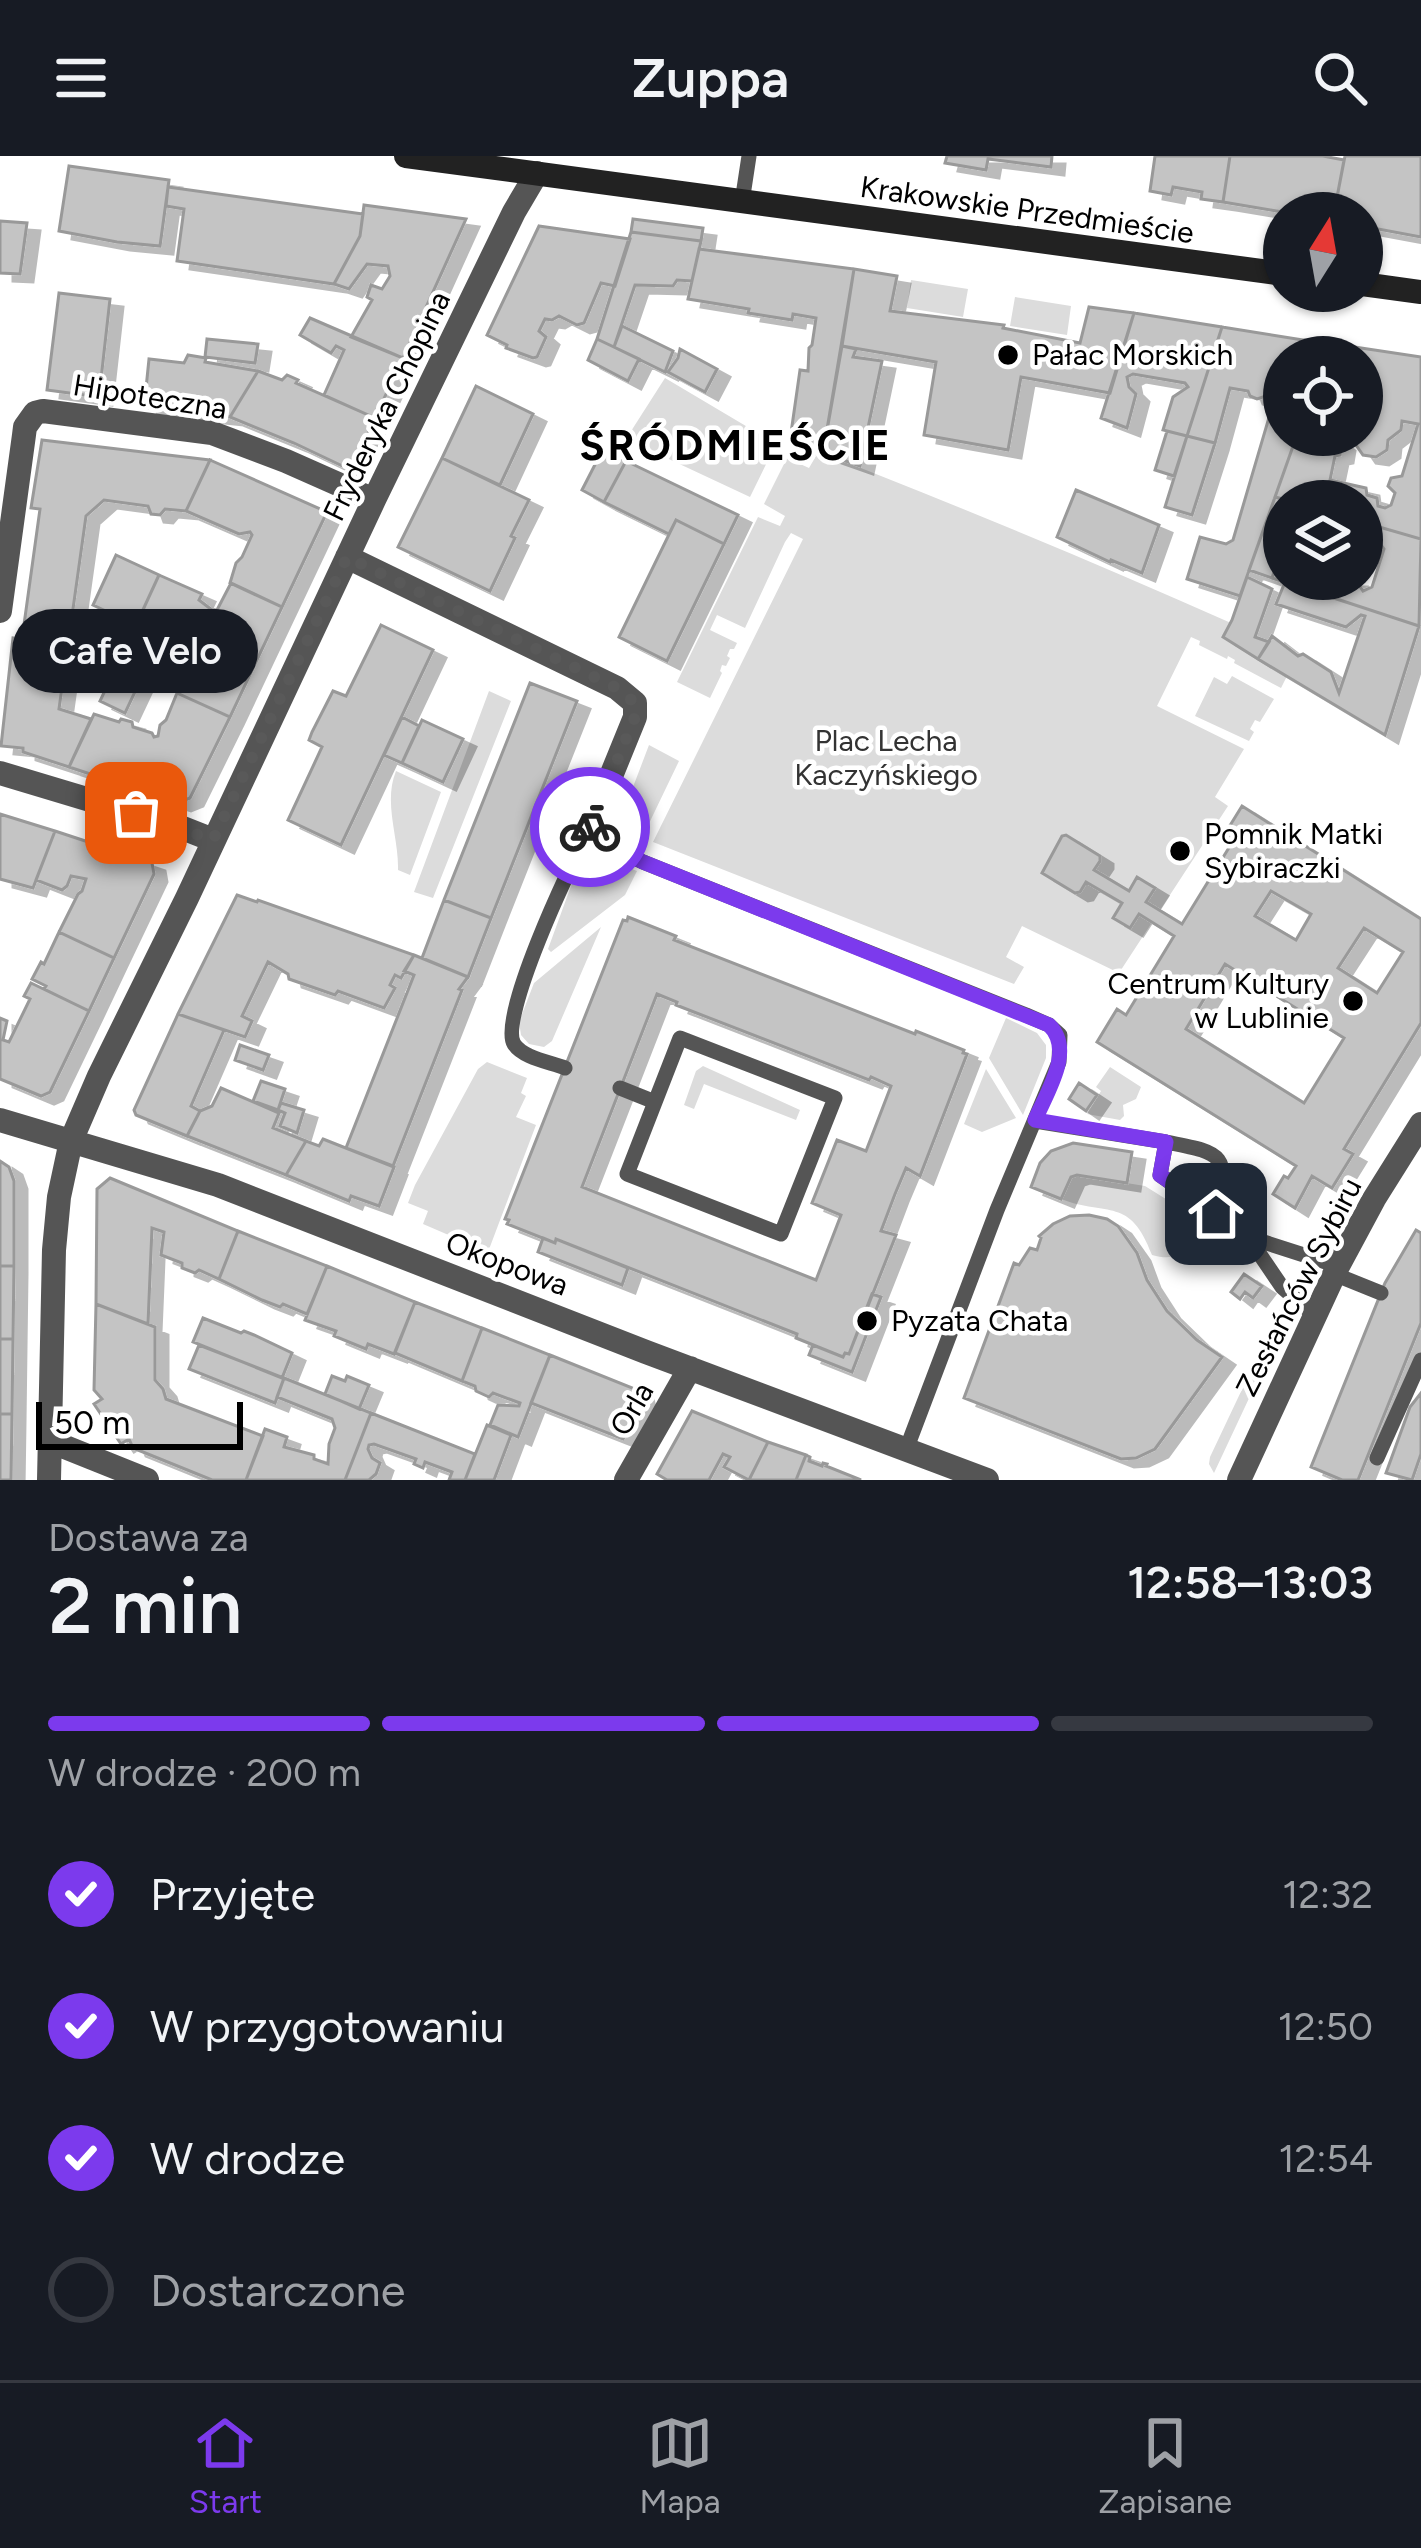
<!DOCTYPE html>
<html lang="pl">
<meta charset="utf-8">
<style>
body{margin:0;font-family:Figtree,sans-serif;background:#242831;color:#f1f3f6;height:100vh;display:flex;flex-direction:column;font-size:45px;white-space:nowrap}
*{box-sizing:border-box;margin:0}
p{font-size:39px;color:#9ea1a6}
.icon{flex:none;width:66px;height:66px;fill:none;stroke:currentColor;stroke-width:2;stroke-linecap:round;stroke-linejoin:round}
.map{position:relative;height:1324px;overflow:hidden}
.side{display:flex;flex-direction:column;background:#171b24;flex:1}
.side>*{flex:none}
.needle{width:78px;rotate:11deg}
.fabs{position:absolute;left:1263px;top:36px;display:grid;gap:24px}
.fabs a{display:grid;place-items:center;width:120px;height:120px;border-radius:50%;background:#171b24;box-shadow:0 3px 9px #0004;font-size:60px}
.scale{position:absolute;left:36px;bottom:30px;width:207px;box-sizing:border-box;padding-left:12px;border:6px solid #000;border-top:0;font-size:33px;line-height:42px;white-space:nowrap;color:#000;-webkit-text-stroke:9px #fff;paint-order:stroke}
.pin{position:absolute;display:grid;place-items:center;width:102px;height:102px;color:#fff;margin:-51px;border-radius:24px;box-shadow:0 6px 18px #0006}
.courier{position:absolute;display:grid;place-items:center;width:120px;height:120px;margin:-60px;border:9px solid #7c3aed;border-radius:50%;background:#fff;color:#222;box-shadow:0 3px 15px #0007}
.bubble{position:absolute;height:84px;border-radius:42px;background:#171b24;box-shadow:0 3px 9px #0004;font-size:39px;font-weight:600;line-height:84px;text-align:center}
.summary em{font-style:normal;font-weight:600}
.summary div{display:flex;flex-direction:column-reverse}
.summary{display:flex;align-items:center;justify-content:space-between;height:204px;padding:0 48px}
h1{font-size:78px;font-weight:600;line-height:90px}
.bar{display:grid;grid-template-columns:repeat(4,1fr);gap:18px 12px;align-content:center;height:144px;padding:0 48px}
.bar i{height:15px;border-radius:9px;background:#363941}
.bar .on{background:#7c3aed}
.bar p{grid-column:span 4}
ol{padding:0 48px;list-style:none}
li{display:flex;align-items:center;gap:36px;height:132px}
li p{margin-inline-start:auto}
li .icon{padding:12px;border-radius:50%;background:#7c3aed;color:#fff;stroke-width:4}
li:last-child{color:#9ea1a6}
li i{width:66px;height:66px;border:6px solid #363941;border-radius:50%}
header{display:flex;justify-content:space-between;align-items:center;height:156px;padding:0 48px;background:#171b24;font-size:54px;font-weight:600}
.dock{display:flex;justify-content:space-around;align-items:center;height:168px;border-top:3px solid #363941;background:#171b24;font-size:33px;color:#9ea1a6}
.dock a{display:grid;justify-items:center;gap:6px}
.dock .on{color:#7c3aed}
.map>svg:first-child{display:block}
.green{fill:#dcdcdc}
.building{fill:#c4c4c4;stroke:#999;stroke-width:3;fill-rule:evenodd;filter:url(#shadow)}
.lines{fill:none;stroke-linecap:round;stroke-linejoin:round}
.lane{stroke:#555;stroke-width:15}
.street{stroke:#555;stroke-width:24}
.secondary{stroke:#222;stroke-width:24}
.done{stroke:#595959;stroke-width:12;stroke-dasharray:0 21.6}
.route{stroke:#7c3aed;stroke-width:15}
.poi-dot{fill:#000;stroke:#fff;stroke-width:4.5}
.labels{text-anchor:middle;stroke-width:9;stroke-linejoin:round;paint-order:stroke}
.street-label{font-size:30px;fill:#000;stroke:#fff}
.poi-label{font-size:30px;fill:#000;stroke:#fff;text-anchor:start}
.park-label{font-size:30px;fill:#333;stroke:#fff}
.district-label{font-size:42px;font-weight:bold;letter-spacing:3px;fill:#000;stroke:#fff}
</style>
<header><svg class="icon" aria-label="menu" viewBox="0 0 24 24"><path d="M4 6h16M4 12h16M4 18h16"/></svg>Zuppa<svg class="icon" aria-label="search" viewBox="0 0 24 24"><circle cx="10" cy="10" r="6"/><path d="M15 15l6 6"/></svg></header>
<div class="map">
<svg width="1421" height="1324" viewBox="0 0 1421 1324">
<defs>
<filter id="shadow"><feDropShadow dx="13" dy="8" stdDeviation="0" flood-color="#0004"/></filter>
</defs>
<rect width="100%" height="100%" fill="#fff"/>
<path class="green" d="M911,124l57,9 -5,28 -56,-9z
M1015,141l56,9 -4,29 -57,-9z
M665,222l111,66 -26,53 -124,-58z
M790,284c148,58 296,118 441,183l-7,15 63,38 -6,12 -47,-25 1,-3 -7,-4 -1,3 -28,-14 1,-4 -9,-4 -34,69 87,43 -29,48 13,9 -109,167 -97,-47 -16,31 18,10 -10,17 -361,-142 150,-303 -12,-6 -6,9 -40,86 -28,-13 -7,15 27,13 -3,6h-4l-3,7 3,2 -4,8 -4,-1 -2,6 2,2 -12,25 -33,-16 81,-165 22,9 5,-10 -21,-12 23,-46 22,10 7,-12z
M1232,520l42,23 -14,23 -5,-2 -5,9 4,3 -5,9 -54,-25 19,-39 13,7z
M489,535l22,10 -78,197 -19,-6z
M649,589l30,16 -37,77c-13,-5 -18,-9 -20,-22z
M396,615l45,21 -31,83 -12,-5c1,-33 -15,-67 -2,-99z
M596,702l15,3 26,10 -12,24 -74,57 -3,-3 27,-74 10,-13z
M601,771l-49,114 -8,6 -15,-3 -8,-9 -2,-13 15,-39z
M1006,862l31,15 9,12v13l-23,57 -34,-57z
M487,906l40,16 -6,15 5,3 -10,21 20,8 -48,127 -65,-28 5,-13 -20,-8 7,-18 63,-116z
M703,910l97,44 -4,10 -92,-36 -10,25 -10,-4 12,-34z
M1110,911l31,20 -5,12 -13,6 1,11 -4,4 -33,-6 14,-23 -5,-4z
M986,913l30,49 -34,14 -18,-8z
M1077,1019l68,11 56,35c-15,24 -17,43 -49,34 -22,-59 -44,-38 -91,-56l10,-22z
M1282,1149v23l-68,145 -5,-9 1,-7z"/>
<path class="building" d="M947,0h105l-1,11 -63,-8 -2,11 -41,-7z
M1155,0h75l-7,46 -22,-3 1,-7 -29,-5 -2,8 -21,-4z
M1230,0h93l21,4 -10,53h-46l-65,-11z
M1345,0h76v81l-59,-11v-13h-28z
M69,10l100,14 -9,66 -43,-4 -58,-11z
M168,31l195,27 -3,22 -26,48 -157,-23 7,-52 -18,-3z
M364,49l102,14 -63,139 -52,-21 21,-37 -5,-3 4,-12 11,4 8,-13 -2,-10 -21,-2 -18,25 -15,-5 26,-48z
M633,63l70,9 -2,13 -70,-9z
M0,65l27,2 -7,51 -20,-1z
M539,70l91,13 -15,47 -14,-3 -17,40 -7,2 -18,-9 -7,4 -7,-1 -6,12 7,6 -9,20 -4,1 -27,-10 1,-3 -20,-10z
M631,76l70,9 -9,40 -15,-1 -4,6 -38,-1 -21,62 -17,-8z
M699,93l155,20 -31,184 -33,-13 10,-70 8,1 1,-23 3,-3 4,-27 -23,-4 -1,6 -44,-7 1,-4 -61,-10z
M854,113l43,7 -7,35 114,14 -1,3 77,15 9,-36 45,6 -24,80 -89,-16 -13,73 -84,-15 12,-73 -94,-16z
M59,137l51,6 -11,98 -52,-7z
M1134,157l88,14 -35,109 -24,-6 10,-33 15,-10 -3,-4 -52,-9 -6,3 2,10 7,7 -9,34 -26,-10z
M310,162l93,40 -28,60 -51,-23 20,-45 -8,-4 -5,7 -31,-18z
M622,170l51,25 -8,21 -51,-25z
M1222,171l106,17 -4,13h-40v78h13l-57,161 -53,-17 13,-42 26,7 7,-4 42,-143 -9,-1 -9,3 -7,-3 -2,-5 -18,-3 -15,55 -28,-7z
M207,183l51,5 -3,19 -50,-6z
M597,183l42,20 -11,22 -40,-21z
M1328,187l93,14v182l-59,-17v-21h-71l-16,-4 22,-62h42l-1,5 4,3 -2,12 -5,1 -5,24 36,8 1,7 10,3 1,8 7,2 6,-3 4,-12 -7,-7 3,-8 11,-2 16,-52 -16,-3 -1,9 -13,10 -1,10 -11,7 -13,-2 -7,-10 2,-10h4v-78h-38z
M842,190l14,3 -3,8 29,4 -22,105 -37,-13z
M680,193l37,20 -12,23 -37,-20 10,-14z
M188,199l18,3 -1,4 53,9 -28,46 -86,-9 5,-49 35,4z
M258,215l24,9 5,-5 11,5 -2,3 79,35 -24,52 -57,-27 -64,-26z
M476,230l57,28 -33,71 -58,-27z
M1167,275l20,5 -13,40 -19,-6z
M1187,280l28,7 -23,72 -27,-8z
M42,284l168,20 -24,51 -21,-2 -5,6 -9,-1 -3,-8 -44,-6 -18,16 -27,193 32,10 -22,48 -46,-15v-4l-22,-2 12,-108 9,1 18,-130 -9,-1z
M603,293l23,12 -22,41 -22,-12z
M442,302l87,42 -18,36 4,2 -25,53 -92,-44z
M210,304l117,52 -45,95 -52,-24 6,-20 6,-6 10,-22 -2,-3 -11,2 -53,-23z
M626,305l112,54 -14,29 -48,-24 -7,14 -65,-32z
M1076,334l83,35 -17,48 -31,-13 -1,2 -53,-25z
M1275,341l16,4h-7v41l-12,36 -23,-8z
M676,364l48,24 -57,117 -48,-24z
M1362,366l59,17 -2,87 -107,-35 4,-12h39l8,12 9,-4 12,-38 -5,-7 -3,-1 -14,10z
M116,399l43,20 -23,50 -43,-20z
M1277,407l7,3v13h32l-4,12 -40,-13z
M159,419l43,19 -3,6 13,10h5l14,-27 51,24 -52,110 -53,-24 7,-16 -2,-2 4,-12 5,-2 7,-15 -6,-2 -6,5 -50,-24z
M1247,421l25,12 -17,48 14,5 -11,17 -35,-22 9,-17z
M1285,426l134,44 -34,109 -127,-76 14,-23 26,20 5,-2 28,18 8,21 26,-77 -4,-1 -15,12 -70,-23z
M381,469l52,25 -92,195 -53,-25 34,-73 -13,-7 3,-8 21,-41 13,5z
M118,470l14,7 -14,31 -15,-7z
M117,509l25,12 -17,36 -25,-12z
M530,527l47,18 -86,217 -47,-18z
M177,537l53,24 -40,81 -12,5 -109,-36 25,-53 25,8 2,-3 11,3 1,5 19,6 2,4 4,-1 2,-11 6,-5z
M402,561l17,9 -17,37 -18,-8z
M422,564l41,19 -20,43 -41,-19z
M1242,650l179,113v104l-77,126 9,5 -21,34 -20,-12 -17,32 -22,-14 11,-18 4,2 8,-12 -199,-124 20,-33 9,6 48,-79 -35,-22 -9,14 -17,-10 9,-15 -36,-21 -6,10 -5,1 -33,-20 20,-37 4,-1 34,21v5l-6,9 35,21 8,-14 18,11 -9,14 36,22 48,-78 -9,-6zM1271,735l40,23 -15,26 -41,-24zM1364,772l39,24 -26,41 -39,-25zM1225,808l119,74 -40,65 -118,-74z
M0,658l55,17 -22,57 -33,-9z
M55,675l97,32 2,11 -40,84 -55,-26 19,-38 4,-3 4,-12 -15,-3 -4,10 -5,4 -26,-10z
M237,739l20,7 1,-2 156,55 -13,23 -6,-3 -5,10 5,3 -11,20 -46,-17 -3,4 -46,-16 -1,-5 -20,-12 -26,54 10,5 -7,16 -67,-23z
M444,744l47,18 -23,59 -46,-19z
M628,761l48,19 -2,4 241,94 1,-3 48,19 -1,3 4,1 -47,122 -14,-8 -11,26 -14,37 15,4 -47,119 -4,-1 -2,4 -47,-19 1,-4 -241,-95 -1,4 -48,-19 2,-4 -4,-1 118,-299 4,1zM657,838l20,8 -1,3 193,75 2,-3 20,9 -25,65 -29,-11 -25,63 29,12 -25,65 -234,-93z
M59,776l55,26 -25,53 -45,-22 2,-3 -14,-7 9,-17 3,2z
M414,799l54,22 -9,12 3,1 -69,176 -47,-18 68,-173 -10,-4z
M31,827l58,28 -39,81 -9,4 -41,-17v-61l7,3 -4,19 6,2 21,-43 -6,-3z
M178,858l46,16 -33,76 9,5 -13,25 -51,-21 -2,-5z
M240,889l29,10 -6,15 -28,-10z
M261,925l24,8 -7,21 -25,-9z
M1079,927l18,12 -11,16 -17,-12z
M221,932l58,25 -6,15 33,13 -20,34 -99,-39 13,-25 12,-5z
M281,947l23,7 -7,23 -17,-7 5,-13 -7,-3z
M323,983l71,28 -15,39 -28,-10 -2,5 -63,-26 20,-34 13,5z
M1073,987l59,9 -5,31 -50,-8 -6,2 -10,22 -30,-12 9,-24 11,-12z
M0,1005l9,6 5,14v85h-14z
M110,1022l128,53 -19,48 -20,-9 -4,3 -13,-5v-5l-21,-8 3,-23 -12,-4 -4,96 -52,-20 1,-115z
M1089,1059l18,4 11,7 19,27 10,27 20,31 30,29 25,17 -67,92 -19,9 -15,1 -157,-61 50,-135 5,2 11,-17 7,2 4,-12 -2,-2 14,-12 17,-8z
M1416,1074l5,3v90l-63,157h-16l-31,-13 74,-184z
M238,1075l89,35 -20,48 -24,-10 -3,3 -18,-7 -43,-21z
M543,1082l12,5 1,-4 72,29 -6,17 -84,-33z
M0,1110h14l-1,73h-13z
M327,1110l88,36 -21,52 -26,-10 -2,5 -32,-13 2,-5 -31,-11z
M1244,1118l18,12 -9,12 -8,-6 -5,7 -9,-7z
M872,1138l9,3 -29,75 -43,-17 4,-10 30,12 2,-4 4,1z
M415,1146l67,26 -20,53 -67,-28z
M96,1148l59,23v53l8,9 3,10 97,37 -17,44h-34l-79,-32 -4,-9 -8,5 -27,-40 8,-5 -8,-9z
M203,1162l38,15 3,-2 10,4 38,18 -10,25 -89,-36z
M482,1172l68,27 -32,82 -28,-12 8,-20 21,1 1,-3 -27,-10 -4,4 -13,-6 -1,-5 -13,-5z
M0,1183h13l-1,75h-12z
M199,1189l85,33 -9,25 -86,-34z
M550,1199l90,36 3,12 -20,36 -92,-36z
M332,1220l13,5 2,-5 22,9 -10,24 -34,-15z
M284,1222l87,35 -26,67h-99l19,-51 22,8 -3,10 30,8v4l14,5 1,-20 6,-16 -3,-9 -55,-22z
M1421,1237v61l-9,26 -26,-7 24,-66z
M692,1255l76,31 -19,38 -25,-13 6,-10 -7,-3 -14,26h-42l-10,-6z
M371,1257l104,41 -10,26h-16l3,-8 -27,-10 -2,6 -9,-4 2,-5 -42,-15 -5,1 -1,4 4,9 8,5 -4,11 -7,6h-24z
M0,1258h12l-1,66h-11z
M487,1269l24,10 -17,45h-29z
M768,1286l38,13 -10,25h-47z
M806,1299l4,2 -1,4 13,5 1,-3 4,1 -1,2 35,14h-65z"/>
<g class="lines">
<path class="lane" d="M742,46l7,-46
M680,882l155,60 -54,136 -154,-60z
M565,912c-15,-6 -42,-10 -51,-24 -16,-25 56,-179 73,-209l56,27 383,153 23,10 11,10 -1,27 -62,148 -91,240
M620,932l35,14
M1035,965l131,21
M1216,1058c15,-61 6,-61 -50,-72l-6,33 88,62 90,29
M1248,1081l34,50 32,28
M1334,1118l47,19
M1377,1302l44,-98"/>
<path class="street" d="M347,401l270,131 18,15v14l-48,118
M0,455l24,-176 1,-8 10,-14 8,-2 169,22 74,28 88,39
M0,617l180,54 33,13
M0,964l218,65 428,167 341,128
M50,1285l97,39
M49,1324l5,-230 5,-53 12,-56 28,-65 88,-178 187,-398 140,-288 23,-39
M626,1324l64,-112
M1239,1324l99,-214 36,-67 47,-75"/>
<path class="secondary" d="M406,0l878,118
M1362,128l59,8"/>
</g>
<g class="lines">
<path class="done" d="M136,657l77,27 134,-283 270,131 18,15v14l-45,110"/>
<path class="route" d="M590,671l-3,8 56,27 406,163c26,25 -2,67 -14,95l131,22 -6,33 56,39"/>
</g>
<g class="poi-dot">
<circle cx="1008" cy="199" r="12"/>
<circle cx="1180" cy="695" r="12"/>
<circle cx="1353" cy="845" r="12"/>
<circle cx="867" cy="1165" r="12"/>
</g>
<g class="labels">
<g class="street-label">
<text transform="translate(1027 54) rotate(8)" y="10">Krakowskie Przedmieście</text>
<text transform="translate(150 241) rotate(9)" y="10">Hipoteczna</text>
<text transform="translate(387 250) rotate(-64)" y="10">Fryderyka Chopina</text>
<text transform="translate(507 1108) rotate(21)" y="10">Okopowa</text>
<text transform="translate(1299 1131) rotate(-63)" y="10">Zesłańców Sybiru</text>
<text transform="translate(632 1253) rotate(-60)" y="10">Orla</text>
</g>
<g class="poi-label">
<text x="1032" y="209">Pałac Morskich</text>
<text x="1204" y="688">Pomnik Matki<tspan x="1204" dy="34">Sybiraczki</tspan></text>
<text x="1329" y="838" text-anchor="end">Centrum Kultury<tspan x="1329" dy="34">w Lublinie</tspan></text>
<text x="891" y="1175">Pyzata Chata</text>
</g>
<g class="park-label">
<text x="886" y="595">Plac Lecha<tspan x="886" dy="34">Kaczyńskiego</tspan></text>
</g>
<g class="district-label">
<text x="736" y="304">ŚRÓDMIEŚCIE</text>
</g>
</g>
</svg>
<div class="fabs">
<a><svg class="needle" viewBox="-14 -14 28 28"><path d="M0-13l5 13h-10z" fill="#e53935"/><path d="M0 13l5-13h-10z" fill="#9ea1a6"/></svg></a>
<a><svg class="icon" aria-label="locate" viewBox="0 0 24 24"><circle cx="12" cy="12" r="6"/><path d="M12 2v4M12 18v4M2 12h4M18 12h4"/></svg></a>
<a><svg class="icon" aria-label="layers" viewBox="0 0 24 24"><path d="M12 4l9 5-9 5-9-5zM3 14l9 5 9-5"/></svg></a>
</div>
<div class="scale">50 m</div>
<div class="pin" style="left:136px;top:657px;background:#ea580c"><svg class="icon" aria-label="bag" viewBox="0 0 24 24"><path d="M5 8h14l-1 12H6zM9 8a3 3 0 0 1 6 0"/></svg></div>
<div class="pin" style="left:1216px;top:1058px;background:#1f2937"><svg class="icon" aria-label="home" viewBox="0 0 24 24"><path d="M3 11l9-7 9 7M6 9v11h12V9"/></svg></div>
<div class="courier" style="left:590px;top:671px"><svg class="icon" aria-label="bike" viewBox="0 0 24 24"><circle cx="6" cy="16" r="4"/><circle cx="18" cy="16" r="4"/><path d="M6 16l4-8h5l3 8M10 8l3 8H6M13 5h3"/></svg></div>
<div class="bubble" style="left:12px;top:453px;width:246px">Cafe Velo</div>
</div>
<section class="side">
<div class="summary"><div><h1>2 min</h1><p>Dostawa za</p></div><em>12:58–13:03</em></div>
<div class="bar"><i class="on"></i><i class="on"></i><i class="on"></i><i></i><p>W drodze · 200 m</p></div>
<ol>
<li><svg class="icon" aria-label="check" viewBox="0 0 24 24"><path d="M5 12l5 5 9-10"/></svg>Przyjęte<p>12:32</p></li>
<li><svg class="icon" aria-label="check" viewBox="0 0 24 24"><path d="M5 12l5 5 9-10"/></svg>W przygotowaniu<p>12:50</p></li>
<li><svg class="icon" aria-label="check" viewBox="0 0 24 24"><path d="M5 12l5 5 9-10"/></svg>W drodze<p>12:54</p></li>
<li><i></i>Dostarczone</li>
</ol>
</section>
<nav class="dock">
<a class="on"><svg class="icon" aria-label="home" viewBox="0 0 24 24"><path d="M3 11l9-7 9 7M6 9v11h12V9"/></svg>Start</a>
<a><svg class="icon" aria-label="map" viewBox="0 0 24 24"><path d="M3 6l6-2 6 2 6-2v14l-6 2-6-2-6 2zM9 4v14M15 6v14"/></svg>Mapa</a>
<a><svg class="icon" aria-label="saved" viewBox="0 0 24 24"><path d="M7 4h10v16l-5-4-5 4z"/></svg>Zapisane</a>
</nav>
